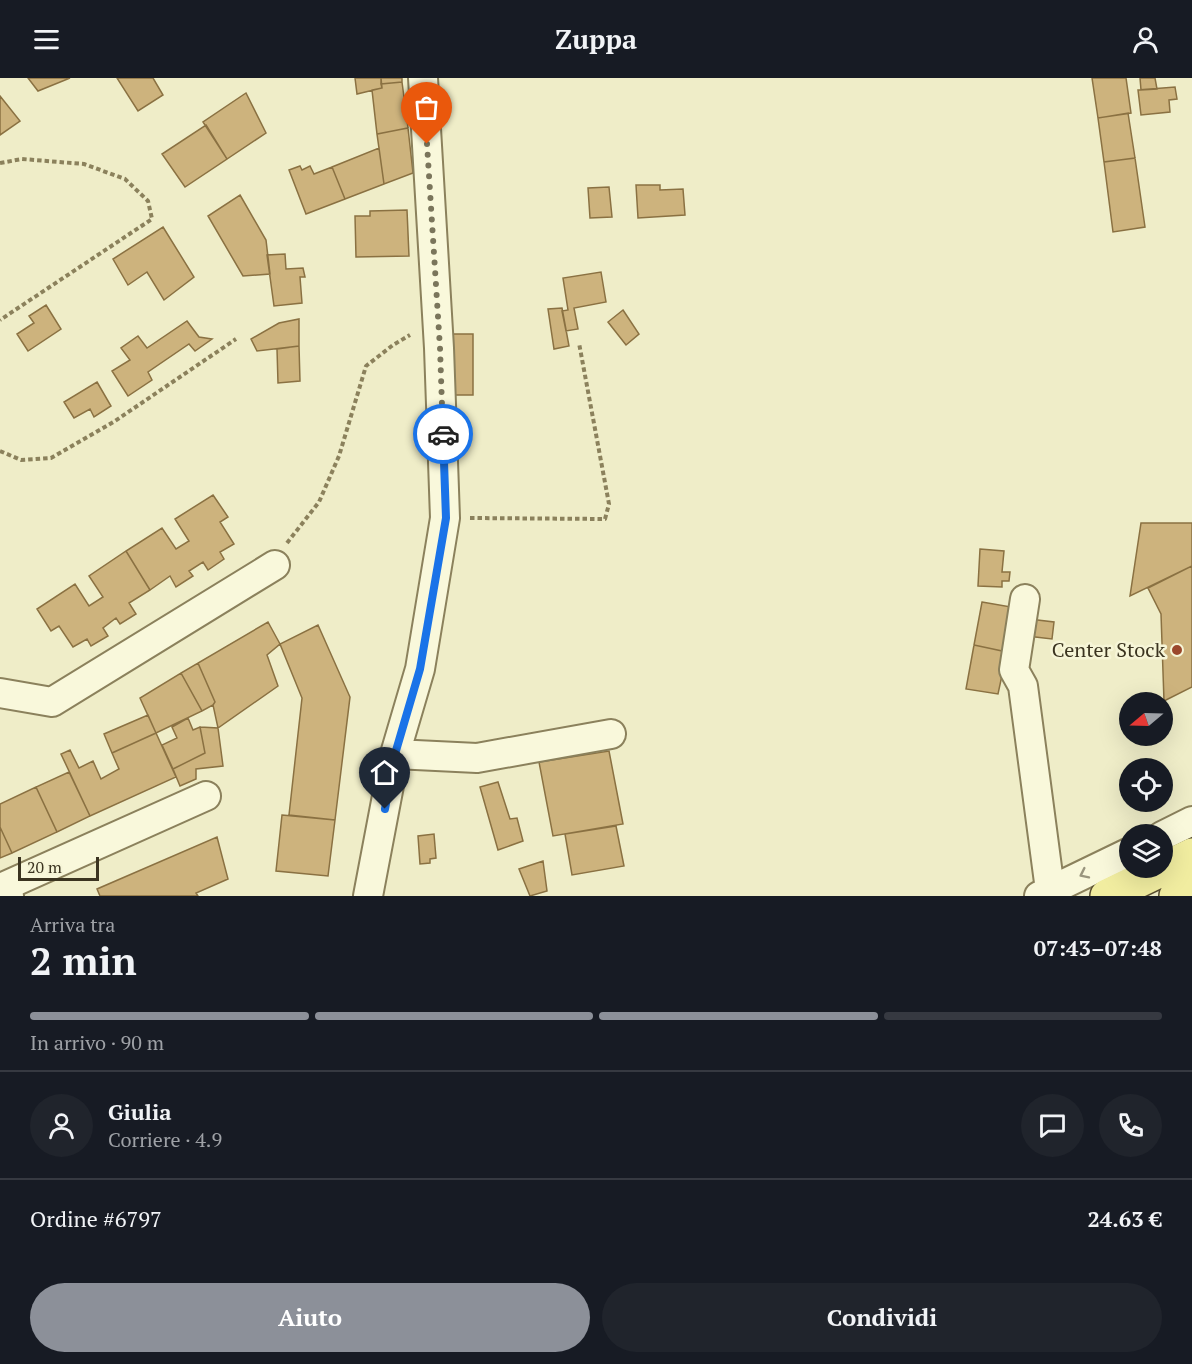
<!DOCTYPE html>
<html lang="it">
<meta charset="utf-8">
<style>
body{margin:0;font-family:"PT Serif",serif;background:#20242c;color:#f1f3f6;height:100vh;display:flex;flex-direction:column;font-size:22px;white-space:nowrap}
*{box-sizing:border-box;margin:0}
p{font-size:20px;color:#9ea1a6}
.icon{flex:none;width:33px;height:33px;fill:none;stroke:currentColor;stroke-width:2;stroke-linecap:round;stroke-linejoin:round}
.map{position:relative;height:818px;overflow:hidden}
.drawer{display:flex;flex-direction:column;background:#171b24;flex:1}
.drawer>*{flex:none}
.needle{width:39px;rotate:251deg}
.tools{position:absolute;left:1119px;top:614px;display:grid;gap:12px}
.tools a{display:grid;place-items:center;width:54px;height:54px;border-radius:50%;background:#171b24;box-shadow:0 6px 24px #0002;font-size:30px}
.scale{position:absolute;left:18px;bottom:15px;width:81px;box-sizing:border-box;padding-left:6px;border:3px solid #3b3420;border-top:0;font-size:16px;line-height:21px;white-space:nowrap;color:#3b3420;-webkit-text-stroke:4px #f6f5d7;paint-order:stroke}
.pin{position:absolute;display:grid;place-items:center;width:51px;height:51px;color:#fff;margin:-62px -26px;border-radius:50% 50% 50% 0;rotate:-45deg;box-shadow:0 0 6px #0007}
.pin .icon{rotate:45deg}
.courier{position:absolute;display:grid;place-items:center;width:60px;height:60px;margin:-30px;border:4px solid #1a73e8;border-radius:50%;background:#fff;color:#222;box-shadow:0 2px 8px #0007}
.head em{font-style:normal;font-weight:800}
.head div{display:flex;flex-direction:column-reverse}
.head{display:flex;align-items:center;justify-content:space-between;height:102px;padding:0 30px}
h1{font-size:39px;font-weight:800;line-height:45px}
.bar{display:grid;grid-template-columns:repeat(4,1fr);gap:9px 6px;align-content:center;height:72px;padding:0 30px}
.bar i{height:8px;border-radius:4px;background:#363941}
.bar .active{background:#8c9099}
.bar p{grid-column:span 4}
.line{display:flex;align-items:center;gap:15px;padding:0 30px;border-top:2px solid #363941}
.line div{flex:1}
.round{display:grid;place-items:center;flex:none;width:63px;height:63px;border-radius:32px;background:#20242c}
.action{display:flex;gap:12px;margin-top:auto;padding:12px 30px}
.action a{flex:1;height:69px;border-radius:36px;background:#8c9099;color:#fff;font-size:24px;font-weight:800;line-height:69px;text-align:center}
.action a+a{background:#20242c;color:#f1f3f6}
header{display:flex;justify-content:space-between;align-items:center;height:78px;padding:0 30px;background:#171b24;font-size:27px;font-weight:800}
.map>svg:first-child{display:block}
.building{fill:#cdb37d;stroke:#8a7142;stroke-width:1.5}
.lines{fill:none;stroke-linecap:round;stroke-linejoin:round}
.minor-casing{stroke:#8b815c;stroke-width:32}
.major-casing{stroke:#594e30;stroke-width:36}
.path{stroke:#8b815c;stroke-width:4;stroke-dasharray:4.5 3;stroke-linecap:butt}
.minor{stroke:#f9f8db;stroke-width:28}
.major{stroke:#f1eda0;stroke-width:33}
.oneway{stroke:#9a967e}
.done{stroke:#7a755b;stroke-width:6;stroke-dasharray:0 10.8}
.route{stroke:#1a73e8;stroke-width:8}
.poi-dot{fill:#9b482c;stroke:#f6f5d7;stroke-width:2}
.labels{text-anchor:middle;stroke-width:5;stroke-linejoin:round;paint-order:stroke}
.poi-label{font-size:20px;fill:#3b3420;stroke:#f6f5d7;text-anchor:end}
</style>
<header><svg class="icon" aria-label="menu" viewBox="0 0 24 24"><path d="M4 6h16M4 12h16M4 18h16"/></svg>Zuppa<svg class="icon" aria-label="person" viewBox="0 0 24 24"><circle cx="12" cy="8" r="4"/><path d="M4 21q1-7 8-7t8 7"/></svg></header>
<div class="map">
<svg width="1192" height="818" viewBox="0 0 1192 818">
<rect width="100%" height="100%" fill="#efedc8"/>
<path class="building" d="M28,0h42l-32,13z
M117,0h36l10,17 -25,16z
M355,0h26l1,10 -25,6z
M381,0h21v4l-21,2z
M1092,0h34l5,35 -33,5z
M1140,0h15l2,11 -16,1z
M402,4l6,46 -31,6 -5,-44 10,-2 -1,-4z
M1175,9l2,12 -8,1 1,12 -29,3 -3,-25z
M246,15l20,40 -39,26 -24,-37z
M0,18l20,25 -20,14z
M1128,35l7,45 -31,4 -6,-44z
M206,47l21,34 -42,28 -23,-33z
M408,50l5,45 -29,11 -7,-50z
M379,70l5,36 -39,15 -13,-32z
M1135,80l10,69 -32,5 -9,-70z
M300,88l2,4 8,-4 4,8 18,-7 13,32 -39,15 -17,-44z
M636,107h24v5l23,-1 2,26 -47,3z
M609,109l3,30 -22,1 -2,-30z
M240,117l26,45 4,34 -27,2 -35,-60z
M407,132l2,46 -53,1 -1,-41h15v-5z
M163,149l31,50 -30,23 -17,-28 -19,13 -15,-26z
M285,176l1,15 17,-1 2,9h-5l2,26 -28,3 -7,-51z
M601,194l5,30 -32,6 4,21 -12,2 -4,-20 6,-1 -5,-32z
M46,227l15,24 -33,22 -11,-17 17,-11 -5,-7z
M562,230l7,38 -15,3 -6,-40z
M623,232l16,24 -13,11 -18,-23z
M299,241v27l-42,5 -6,-12 28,-16z
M187,243l12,16 13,2 -17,12 -6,-7 -41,28 4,8 -24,16 -16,-25 18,-11 -9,-12 17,-12 9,12z
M443,256h30v61h-30z
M299,268l1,35 -22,2 -1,-34z
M97,304l14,24 -17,11 -4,-8 -16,9 -10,-16z
M213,417l15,22 -8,5 14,22 -14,8 4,7 -16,11 -5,-8 -14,9 4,5 -17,11 -6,-11 -20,14 -24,-39 36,-23 14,21 13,-8 -14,-22z
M1141,445h51v43l-62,30z
M980,471l24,2 -2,21h8l-1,9h-7v6l-24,-1z
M126,473l24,39 -21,13 7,11 -16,10 -4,-6 -13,10 5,8 -17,10 -4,-7 -14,8 -14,-21 -8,5 -14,-22 38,-25 14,22 14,-9 -14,-21z
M1192,488v121l-28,14 -3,-87 -13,-26z
M982,524l35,6 -10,44 -33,-7z
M1029,541l25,3 -2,17 -25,-3z
M268,544l12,22 -13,11 11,31 -60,42 -5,-23 2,-3 -17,-39z
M318,547l32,72 -15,123 -46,-5 13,-117 -22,-54z
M974,567l33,7 -9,42 -32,-5z
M198,585l17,39 -2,3 -11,6 -21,-38z
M181,595l21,38 -46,22 -16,-35z
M148,637l8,18 -44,20 -8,-19z
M188,640l5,12 7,-3 5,26 -32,16 -11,-24 15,-7 -5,-11z
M200,649l18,1 5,38 -27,3v10l-16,7 -7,-17 32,-16z
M156,655l20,44 -86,39 -29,-62 9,-4 9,18 14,-7 8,18 18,-10 -7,-16z
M609,673l14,73 -70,12 -14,-74z
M69,694l21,44 -33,16 -21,-45z
M498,704l12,37 7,-1 6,23 -25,9 -18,-63z
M36,709l21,45 -45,21 -12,-26v-23z
M282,737l53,5 -7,56 -52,-5z
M616,748l8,40 -52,9 -7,-41z
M0,749l12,26 -12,5z
M434,756l2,24 -6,1v4l-10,1 -2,-28z
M217,759l11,42 -32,14 2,3h-98l-3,-7z
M543,783l4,30 -17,5 -11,-27z"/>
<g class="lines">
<defs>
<path id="minor" d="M1025,521l-11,71 9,16 27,204
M0,615l52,9 223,-137
M395,676l82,4 134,-24
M1162,758l30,-15
M9,818l-4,-10 201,-90
M368,818l27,-142 25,-85 25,-151 -6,-170 -16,-270
M1039,818l91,-44"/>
<path id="major" d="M1107,818l85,-41
M1176,818l16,-8"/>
</defs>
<use href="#minor" class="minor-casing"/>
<use href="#major" class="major-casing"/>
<path class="path" d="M0,85l22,-4 62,5 41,15 23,22 4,18 -152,101
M0,373l21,9 30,-2 64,-37 121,-82
M470,440l135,1 4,-15 -30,-161
M287,465l32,-41 20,-46 27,-90 27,-21 17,-10"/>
<use href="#minor" class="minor"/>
<use href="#major" class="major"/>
</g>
<defs><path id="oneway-chevron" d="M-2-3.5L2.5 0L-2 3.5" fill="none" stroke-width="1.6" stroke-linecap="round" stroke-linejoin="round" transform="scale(1.5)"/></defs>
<use class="oneway" href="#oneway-chevron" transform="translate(1084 796) rotate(154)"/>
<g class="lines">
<path class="done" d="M427,66l13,204 3,86"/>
<path class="route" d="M385,731l10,-55 25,-85 26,-151 -3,-84"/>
</g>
<circle class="poi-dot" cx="1177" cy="572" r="6"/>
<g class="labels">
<g class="poi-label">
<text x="1165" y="579">Center Stock</text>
</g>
</g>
</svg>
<div class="tools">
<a><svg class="needle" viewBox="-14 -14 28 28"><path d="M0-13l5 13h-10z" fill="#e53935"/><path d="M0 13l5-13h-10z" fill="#9ea1a6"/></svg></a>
<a><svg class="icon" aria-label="locate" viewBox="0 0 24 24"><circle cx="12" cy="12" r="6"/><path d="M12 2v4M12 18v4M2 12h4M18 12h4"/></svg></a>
<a><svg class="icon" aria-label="layers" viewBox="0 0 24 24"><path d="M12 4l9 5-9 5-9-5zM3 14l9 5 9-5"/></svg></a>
</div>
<div class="scale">20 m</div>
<div class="pin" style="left:427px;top:66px;background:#ea580c"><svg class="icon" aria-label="bag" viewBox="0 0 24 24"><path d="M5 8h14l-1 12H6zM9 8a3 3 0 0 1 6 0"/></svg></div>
<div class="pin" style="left:385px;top:731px;background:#1f2937"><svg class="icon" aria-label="home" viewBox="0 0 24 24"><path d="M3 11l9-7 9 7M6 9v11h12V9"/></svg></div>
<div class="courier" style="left:443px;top:356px"><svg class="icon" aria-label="car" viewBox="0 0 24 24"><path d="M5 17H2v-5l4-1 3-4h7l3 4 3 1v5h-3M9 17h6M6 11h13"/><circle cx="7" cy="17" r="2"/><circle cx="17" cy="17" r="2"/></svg></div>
</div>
<section class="drawer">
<div class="head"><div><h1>2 min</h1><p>Arriva tra</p></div><em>07:43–07:48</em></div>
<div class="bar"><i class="active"></i><i class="active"></i><i class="active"></i><i></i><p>In arrivo · 90 m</p></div>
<div class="line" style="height:108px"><a class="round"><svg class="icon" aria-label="person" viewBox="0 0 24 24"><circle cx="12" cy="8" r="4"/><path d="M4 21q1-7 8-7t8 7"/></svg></a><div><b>Giulia</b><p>Corriere · 4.9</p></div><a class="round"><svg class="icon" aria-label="chat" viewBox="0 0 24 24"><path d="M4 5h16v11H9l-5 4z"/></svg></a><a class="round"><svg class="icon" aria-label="phone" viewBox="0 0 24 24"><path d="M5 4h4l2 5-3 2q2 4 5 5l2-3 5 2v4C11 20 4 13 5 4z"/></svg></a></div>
<div class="line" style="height:78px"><div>Ordine #6797</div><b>24.63 €</b></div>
<div class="action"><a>Aiuto</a><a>Condividi</a></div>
</section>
